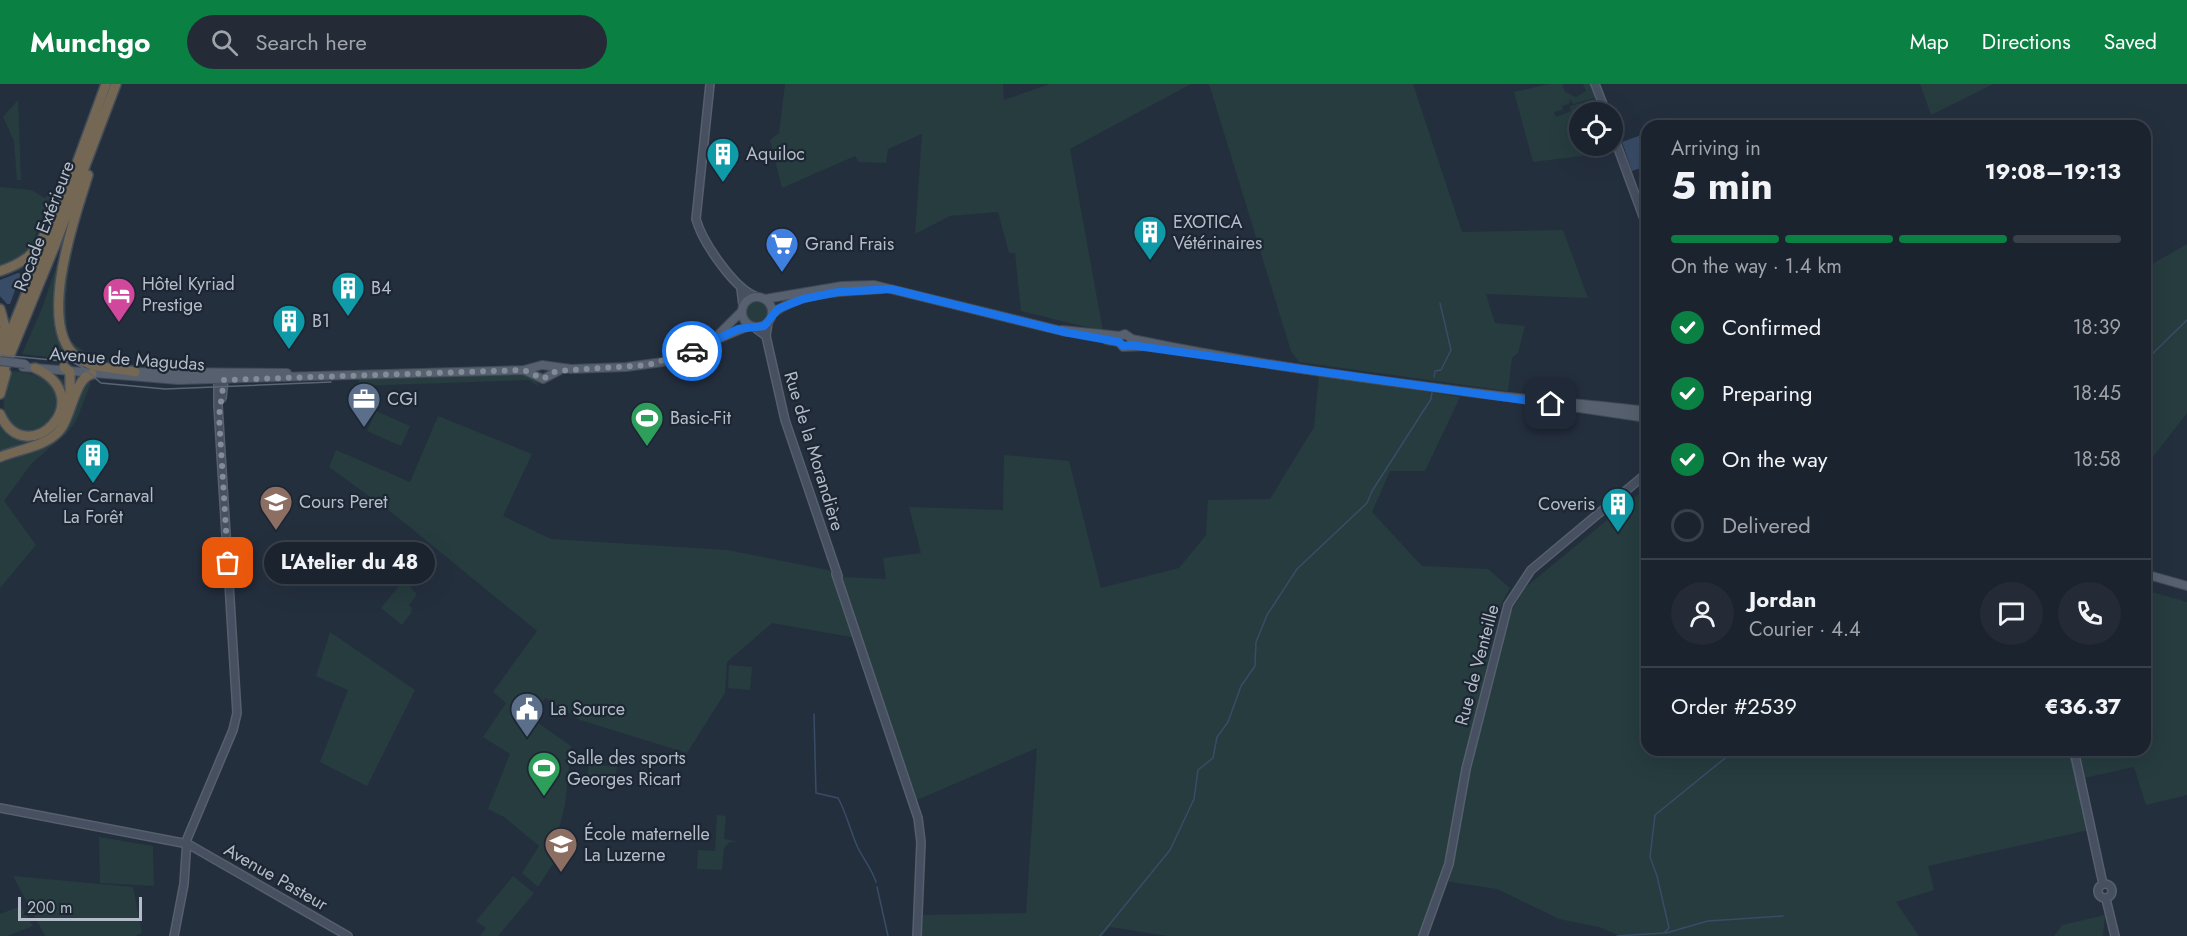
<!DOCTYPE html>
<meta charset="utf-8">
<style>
body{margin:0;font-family:Jost,sans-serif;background:#242b36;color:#f1f3f6;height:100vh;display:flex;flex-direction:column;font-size:22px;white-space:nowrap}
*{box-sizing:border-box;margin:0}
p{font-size:20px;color:#a0a4aa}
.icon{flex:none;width:33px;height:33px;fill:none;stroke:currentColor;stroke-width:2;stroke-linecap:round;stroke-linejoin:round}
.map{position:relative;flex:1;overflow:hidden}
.side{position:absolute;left:1641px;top:36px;width:510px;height:636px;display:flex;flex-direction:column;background:#1b232e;border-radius:18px;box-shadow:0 6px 24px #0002,0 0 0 2px #39404a}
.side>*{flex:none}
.fabs{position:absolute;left:1569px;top:18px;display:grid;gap:12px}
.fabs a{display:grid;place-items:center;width:54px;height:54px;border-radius:50%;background:#1b232e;box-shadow:0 6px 24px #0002,0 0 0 2px #39404a;font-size:30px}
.scale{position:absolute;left:18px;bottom:15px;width:124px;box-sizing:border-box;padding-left:6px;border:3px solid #b4bcc9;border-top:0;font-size:16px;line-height:21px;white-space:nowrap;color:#b4bcc9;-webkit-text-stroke:4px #1d2633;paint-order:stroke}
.pin{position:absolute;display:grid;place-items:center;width:51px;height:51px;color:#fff;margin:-26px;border-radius:12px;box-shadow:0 3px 9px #0006}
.courier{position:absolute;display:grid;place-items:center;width:60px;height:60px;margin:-30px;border:4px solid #1a73e8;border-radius:50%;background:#fff;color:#222;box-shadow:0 2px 8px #0007}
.bubble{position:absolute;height:42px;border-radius:21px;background:#1b232e;box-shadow:0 6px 24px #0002,0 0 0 2px #39404a;font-size:20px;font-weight:700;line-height:42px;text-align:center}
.summary em{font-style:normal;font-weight:700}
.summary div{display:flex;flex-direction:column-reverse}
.summary{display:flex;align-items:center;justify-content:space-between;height:102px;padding:0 30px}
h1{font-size:39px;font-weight:700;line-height:45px}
.bar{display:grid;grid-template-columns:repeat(4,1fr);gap:9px 6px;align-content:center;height:72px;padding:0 30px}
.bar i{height:8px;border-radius:4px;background:#39404a}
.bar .current{background:#0b8043}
.bar p{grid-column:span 4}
.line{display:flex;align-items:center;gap:15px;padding:0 30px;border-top:2px solid #39404a}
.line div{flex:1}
.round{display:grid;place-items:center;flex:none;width:63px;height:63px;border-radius:32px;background:#242b36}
ol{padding:0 30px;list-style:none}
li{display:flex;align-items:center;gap:18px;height:66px}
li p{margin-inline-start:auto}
li .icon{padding:6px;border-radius:50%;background:#0b8043;color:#fff;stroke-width:4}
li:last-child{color:#a0a4aa}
li i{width:33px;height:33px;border:3px solid #39404a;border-radius:50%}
header{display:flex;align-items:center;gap:36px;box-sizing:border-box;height:84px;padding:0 30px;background:#0b8043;color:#fff}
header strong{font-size:28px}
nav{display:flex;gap:33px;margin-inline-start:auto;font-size:21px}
.search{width:420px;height:54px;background:#242b36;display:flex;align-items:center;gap:15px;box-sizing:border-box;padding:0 21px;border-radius:33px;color:#a0a4aa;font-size:22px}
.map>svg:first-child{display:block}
.green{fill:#263c3f}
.water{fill:#394c67}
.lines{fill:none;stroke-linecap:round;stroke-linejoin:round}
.stream{stroke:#394c67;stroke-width:1.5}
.secondary-casing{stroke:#565f6c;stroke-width:10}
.primary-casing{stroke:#414a57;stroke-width:10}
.highway-casing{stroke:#434c59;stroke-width:12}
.secondary{stroke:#465061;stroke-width:7}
.primary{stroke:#56606e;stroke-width:8}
.highway{stroke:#746855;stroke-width:9}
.tram{stroke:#5a6575;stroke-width:1.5}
.primary-bridge-casing{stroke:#414a57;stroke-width:10;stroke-linecap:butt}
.primary-bridge{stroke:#56606e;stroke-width:8}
.done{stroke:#828b98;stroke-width:6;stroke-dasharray:0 10.8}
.route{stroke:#1a73e8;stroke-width:8}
.labels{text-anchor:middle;stroke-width:4.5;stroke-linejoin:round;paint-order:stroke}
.poi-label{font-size:18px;fill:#b4bcc9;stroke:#1d2633;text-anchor:start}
.street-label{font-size:18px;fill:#b4bcc9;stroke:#1d2633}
</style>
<header>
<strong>Munchgo</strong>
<div class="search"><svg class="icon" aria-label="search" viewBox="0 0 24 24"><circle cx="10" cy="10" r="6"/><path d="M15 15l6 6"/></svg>Search here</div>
<nav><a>Map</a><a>Directions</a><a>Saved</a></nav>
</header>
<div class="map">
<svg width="2187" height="852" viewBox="0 0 2187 852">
<rect width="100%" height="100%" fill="#242f3e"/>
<path class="green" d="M785,0h218l1,16 46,-16h141l-121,65 33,182 -82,-20 -6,-58h-6l-11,-41 -48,4 -35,18 7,-100 -34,15 -2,14 -27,-1 -4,-6 -73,32 -12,-48 9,-7z
M1209,0h204l49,148 101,-2 25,68 -102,-4 9,29 30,3 -7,27 -6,5 -4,33 -209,-29 -8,-11z
M1549,0h13l3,8 11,5 10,-6 -3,-7h7l5,14 -22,6 -3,-5 -1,5 -7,2 1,4 -9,2 2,5 15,-6 -1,-5 25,-7 5,13h-20v34h32l2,6 -81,10 -19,-70z
M1920,0h73l-62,31z
M18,16l3,80h-4l-3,-39 -11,-24z
M0,103l31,3 14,8 8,-7 -23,58 -6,7 -24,12z
M84,115c-10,45 -24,94 -15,140 20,21 49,23 76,27v3c-16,-2 -35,-1 -50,-6 -60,-18 -22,-123 -11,-164z
M67,149c-5,38 -25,100 8,127l-53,-6 21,-48z
M2187,160v169l-42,54v-199z
M746 228a11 11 0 1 1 22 0a11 11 0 1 1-22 0Z
M13,287c84,7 30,93 -6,48 -7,-16 -2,-33 6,-48z
M526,290l11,8 1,4 -9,-6 -171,6 2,-10z
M1319,291l141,22 -35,74h-35l-18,41 50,54 66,3 22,19 -8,14 -39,167 6,4 42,-161 15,-25 121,-100v263h498v-160l42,12v193l-41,10 -12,-38 -50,11 9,51 -165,37 6,24 -38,12 23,34h-299l-21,-9 -40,-8 -62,-30 -59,-9 -20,56h-250l-58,-9 -8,9h-181l2,-21 103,-2 11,-165 -120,52 -55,-161 -90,-16 -45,39 -2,31 -38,60 -107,-33 -35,-22 -14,20 40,28 -6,60 -8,29 10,7 -29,45 -16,-14 17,-27 -35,-29 -16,-8 22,-55 -27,-17 23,-34 -13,-11 44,-61 -142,-116 -66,-48 7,-17 74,32 28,-66 94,38 -29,62 48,23 176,11 101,20 15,7 43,2 -3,-21 38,-5 -12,-46 94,3 1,-55 65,6 32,127 78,-20 27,-33 2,-35 62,-1 44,-72z
M49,292l16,4c8,54 -22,58 -65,74v-34l37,18 27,-31z
M84,298l7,1 -15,38 -9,12 -35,30 -28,38 32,44 -36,43v-127l51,-20z
M376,327l34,15 -9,20 -34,-15z
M404,496l13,14 -8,11 3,3 -1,5 -9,12 -21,-17z
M330,548l85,58 -48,96 -47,-24 28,-72 -32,-14z
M729,581l23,2 -2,23 -22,-2z
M589,680l28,3 -2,15 -28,-3z
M717,731l9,1 -2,23 15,3h-9l-6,6 -2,22 -25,-1 1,-19 17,1z
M99,753l54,9 1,40 -54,-3z
M13,792l120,11 9,46 -7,3h-90z
M513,792l21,17 -36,43h-18l6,-8 -10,-7z
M21,822l12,20 -26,10h-7v-22z
M2105,831l-2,21h-49l8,-11z"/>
<path class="water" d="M1647,49v33l-15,5 -10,-29z
M18,189l3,1 -11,30h-3l-7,-8v-16z"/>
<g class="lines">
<path class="stream" d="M2145,277l42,-41
M1434,293l1,-6 6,-1 10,-20 -11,-47
M814,630l2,79 22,5c9,16 12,33 20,50 6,12 14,21 18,34
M2069,666l17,75
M877,803l11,49
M1666,849l42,-12 75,-5
M1100,852l70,-86 24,-51 4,-29 15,-12 4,-21 11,-15 13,-36 14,-20 1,-24 11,-27 30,-46 70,-66 5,-12 59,-92 1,-7
M1617,852l47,-3 5,-5 -12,-52 -7,-19 5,-42 80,-65"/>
<defs>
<path id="secondary" d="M710,0l-14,135c6,22 39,72 62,78
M1595,0l11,28
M1612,48l35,95
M741,205l2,16
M768,239l-2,13 19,84 53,156
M754,243l12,9
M222,314l2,-19
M836,490l82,244 3,24 -4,94
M2074,666l29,134
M0,724l188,36 160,92
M2098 807a7 7 0 1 1 14 0a7 7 0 1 1-14 0Z
M2106,815l9,37
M174,852l10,-52 3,-45 46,-109 4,-17 -19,-308v-25
M1423,852l26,-72 17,-95 42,-164 23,-35 116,-97"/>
<path id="primary" d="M742 228a15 15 0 1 1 30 0a15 15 0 1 1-30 0Z
M765,215l77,-13 32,-1 192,47
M772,230c30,-24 74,-22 110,-25
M1062,246l58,6 5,-2 7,5c115,24 234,40 352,55 54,7 109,10 163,17
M715,254l26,-26
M1107,256l12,2 4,5 23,-1
M23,283l155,13 346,-10 18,-5 29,4 55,-2 37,-5 86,-36
M524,286l19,9 17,-9
M131,288l156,1
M1559,321l88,13
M2145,490l42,12"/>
<path id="highway" d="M88,91c-13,41 -53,153 -10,183 16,12 39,9 57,14
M0,187c22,-7 38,-18 46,-40
M0,225l5,18 -4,17
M0,275l62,-155 44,-120
M64,283l6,5v31
M0,295l55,-134 61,-161
M0,310l6,-21
M0,330c26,59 102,-15 35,-46
M0,373c19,-8 46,-10 60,-27 11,-13 15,-53 32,-56"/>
</defs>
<use href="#secondary" class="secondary-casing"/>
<use href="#primary" class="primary-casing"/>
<use href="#highway" class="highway-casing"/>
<use href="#secondary" class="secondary"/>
<use href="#primary" class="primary"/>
<use href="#highway" class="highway"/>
<path class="tram" d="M0,271l72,7 10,5 19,16 64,6 166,-7"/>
<defs>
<path id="primary-bridge" d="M0,277l25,3"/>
</defs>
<use href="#primary-bridge" class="primary-bridge-casing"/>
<use href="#primary-bridge" class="primary-bridge"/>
</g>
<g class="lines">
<path class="done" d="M228,479l-9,-147 5,-36 300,-10 19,9 13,-8 92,-6 44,-14"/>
<path class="route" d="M692,267l46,-22 26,-3 14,-17 25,-10 35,-7 53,-3 178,44 50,9 4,4 7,-1 421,59"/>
</g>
<defs>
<symbol id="building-pin" viewBox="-11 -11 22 30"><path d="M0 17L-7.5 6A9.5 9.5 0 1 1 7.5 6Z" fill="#0f9aa8" stroke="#1d2633"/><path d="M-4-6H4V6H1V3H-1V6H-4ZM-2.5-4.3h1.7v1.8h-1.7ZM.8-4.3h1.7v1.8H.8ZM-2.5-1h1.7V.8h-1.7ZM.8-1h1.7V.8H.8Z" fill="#fff"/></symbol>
<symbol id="supermarket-pin" viewBox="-11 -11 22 30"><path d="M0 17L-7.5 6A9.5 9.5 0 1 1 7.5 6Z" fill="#3f7fe0" stroke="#1d2633"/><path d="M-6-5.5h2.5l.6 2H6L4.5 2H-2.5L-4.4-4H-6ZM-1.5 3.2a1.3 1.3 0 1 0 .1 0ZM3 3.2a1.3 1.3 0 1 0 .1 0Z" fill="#fff"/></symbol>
<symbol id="hotel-pin" viewBox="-11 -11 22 30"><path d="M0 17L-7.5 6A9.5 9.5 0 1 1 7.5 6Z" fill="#d1479c" stroke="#1d2633"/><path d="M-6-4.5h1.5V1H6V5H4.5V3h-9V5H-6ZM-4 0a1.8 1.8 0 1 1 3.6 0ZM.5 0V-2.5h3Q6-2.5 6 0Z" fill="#fff"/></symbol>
<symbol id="office-pin" viewBox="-11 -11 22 30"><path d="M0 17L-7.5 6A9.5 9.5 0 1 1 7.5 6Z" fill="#5c6f8a" stroke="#1d2633"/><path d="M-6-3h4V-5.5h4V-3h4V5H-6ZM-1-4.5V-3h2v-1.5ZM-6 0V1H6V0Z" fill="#fff"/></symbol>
<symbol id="stadium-pin" viewBox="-11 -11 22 30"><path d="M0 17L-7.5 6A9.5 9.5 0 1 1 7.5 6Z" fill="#2e9e5b" stroke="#1d2633"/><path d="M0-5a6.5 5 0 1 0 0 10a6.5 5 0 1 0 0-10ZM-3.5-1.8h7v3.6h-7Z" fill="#fff"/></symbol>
<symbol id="school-pin" viewBox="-11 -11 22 30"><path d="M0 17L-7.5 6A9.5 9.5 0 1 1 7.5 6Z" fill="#8d6e63" stroke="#1d2633"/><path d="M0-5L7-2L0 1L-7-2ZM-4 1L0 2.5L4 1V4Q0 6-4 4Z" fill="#fff"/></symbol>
<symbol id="civic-pin" viewBox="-11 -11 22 30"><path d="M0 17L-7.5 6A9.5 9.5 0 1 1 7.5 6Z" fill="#5c6f8a" stroke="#1d2633"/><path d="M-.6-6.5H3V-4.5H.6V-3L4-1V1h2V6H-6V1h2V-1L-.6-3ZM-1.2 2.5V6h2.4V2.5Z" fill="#fff"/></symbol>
</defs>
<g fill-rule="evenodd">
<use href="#building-pin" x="704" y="51" width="38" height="52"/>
<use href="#building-pin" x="1131" y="129" width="38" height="52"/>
<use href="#supermarket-pin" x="763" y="141" width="38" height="52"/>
<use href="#building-pin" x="329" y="185" width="38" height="52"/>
<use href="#hotel-pin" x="100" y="191" width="38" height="52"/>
<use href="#building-pin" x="270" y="218" width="38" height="52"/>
<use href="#office-pin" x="345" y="296" width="38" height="52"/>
<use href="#stadium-pin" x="628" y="315" width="38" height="52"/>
<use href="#building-pin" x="74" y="352" width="38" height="52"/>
<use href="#school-pin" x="257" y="399" width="38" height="52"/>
<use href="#building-pin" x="1599" y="401" width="38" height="52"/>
<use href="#civic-pin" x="508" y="606" width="38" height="52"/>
<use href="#stadium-pin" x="525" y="665" width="38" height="52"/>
<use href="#school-pin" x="542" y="741" width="38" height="52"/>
</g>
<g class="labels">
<g class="poi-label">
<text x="746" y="76">Aquiloc</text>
<text x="1173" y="144">EXOTICA<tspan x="1173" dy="21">Vétérinaires</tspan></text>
<text x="805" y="166">Grand Frais</text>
<text x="142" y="206">Hôtel Kyriad<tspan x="142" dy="21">Prestige</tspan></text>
<text x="371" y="210">B4</text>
<text x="312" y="243">B1</text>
<text x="387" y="321">CGI</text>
<text x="670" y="340">Basic-Fit</text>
<text x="93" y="418" text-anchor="middle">Atelier Carnaval<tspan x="93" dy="21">La Forêt</tspan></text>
<text x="299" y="424">Cours Peret</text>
<text x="1595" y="426" text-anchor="end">Coveris</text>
<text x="550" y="631">La Source</text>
<text x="567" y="680">Salle des sports<tspan x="567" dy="21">Georges Ricart</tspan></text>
<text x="584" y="756">École maternelle<tspan x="584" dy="21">La Luzerne</tspan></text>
</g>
<g class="street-label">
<text transform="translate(44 142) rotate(-69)" y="6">Rocade Extérieure</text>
<text transform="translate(127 275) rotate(4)" y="6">Avenue de Magudas</text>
<text transform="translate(814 367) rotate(73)" y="6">Rue de la Morandière</text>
<text transform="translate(1477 581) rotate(-75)" y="6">Rue de Venteille</text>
<text transform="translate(276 793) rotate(30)" y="6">Avenue Pasteur</text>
</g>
</g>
</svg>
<div class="fabs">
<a><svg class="icon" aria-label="locate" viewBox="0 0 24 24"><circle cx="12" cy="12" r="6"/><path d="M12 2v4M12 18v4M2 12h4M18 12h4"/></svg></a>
</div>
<div class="scale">200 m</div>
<div class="pin" style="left:228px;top:479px;background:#ea580c"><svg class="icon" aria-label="bag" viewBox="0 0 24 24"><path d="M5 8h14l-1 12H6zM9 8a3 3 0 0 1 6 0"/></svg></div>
<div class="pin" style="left:1551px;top:320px;background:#1f2937"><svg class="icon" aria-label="home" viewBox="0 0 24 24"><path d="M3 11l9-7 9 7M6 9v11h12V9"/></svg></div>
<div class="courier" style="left:692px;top:267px"><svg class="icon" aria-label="car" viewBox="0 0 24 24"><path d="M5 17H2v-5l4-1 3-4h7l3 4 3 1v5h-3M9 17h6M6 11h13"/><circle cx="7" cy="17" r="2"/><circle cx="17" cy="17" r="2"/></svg></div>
<div class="bubble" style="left:264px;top:458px;width:171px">L'Atelier du 48</div>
<section class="side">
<div class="summary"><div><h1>5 min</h1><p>Arriving in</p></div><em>19:08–19:13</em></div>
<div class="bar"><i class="current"></i><i class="current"></i><i class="current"></i><i></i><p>On the way · 1.4 km</p></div>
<ol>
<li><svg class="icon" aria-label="check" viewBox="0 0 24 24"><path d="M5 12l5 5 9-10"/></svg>Confirmed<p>18:39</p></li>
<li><svg class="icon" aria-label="check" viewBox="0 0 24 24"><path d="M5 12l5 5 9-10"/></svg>Preparing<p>18:45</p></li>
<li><svg class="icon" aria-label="check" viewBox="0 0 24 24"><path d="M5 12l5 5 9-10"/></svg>On the way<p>18:58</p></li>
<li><i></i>Delivered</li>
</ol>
<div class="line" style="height:108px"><a class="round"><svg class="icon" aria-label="person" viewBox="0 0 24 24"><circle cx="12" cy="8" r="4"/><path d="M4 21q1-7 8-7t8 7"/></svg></a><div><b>Jordan</b><p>Courier · 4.4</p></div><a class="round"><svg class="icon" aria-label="chat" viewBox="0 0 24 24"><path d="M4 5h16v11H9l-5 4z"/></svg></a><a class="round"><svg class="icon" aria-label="phone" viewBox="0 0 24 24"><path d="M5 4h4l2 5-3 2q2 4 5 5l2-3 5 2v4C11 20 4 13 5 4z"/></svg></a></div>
<div class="line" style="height:78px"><div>Order #2539</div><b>€36.37</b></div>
</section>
</div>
